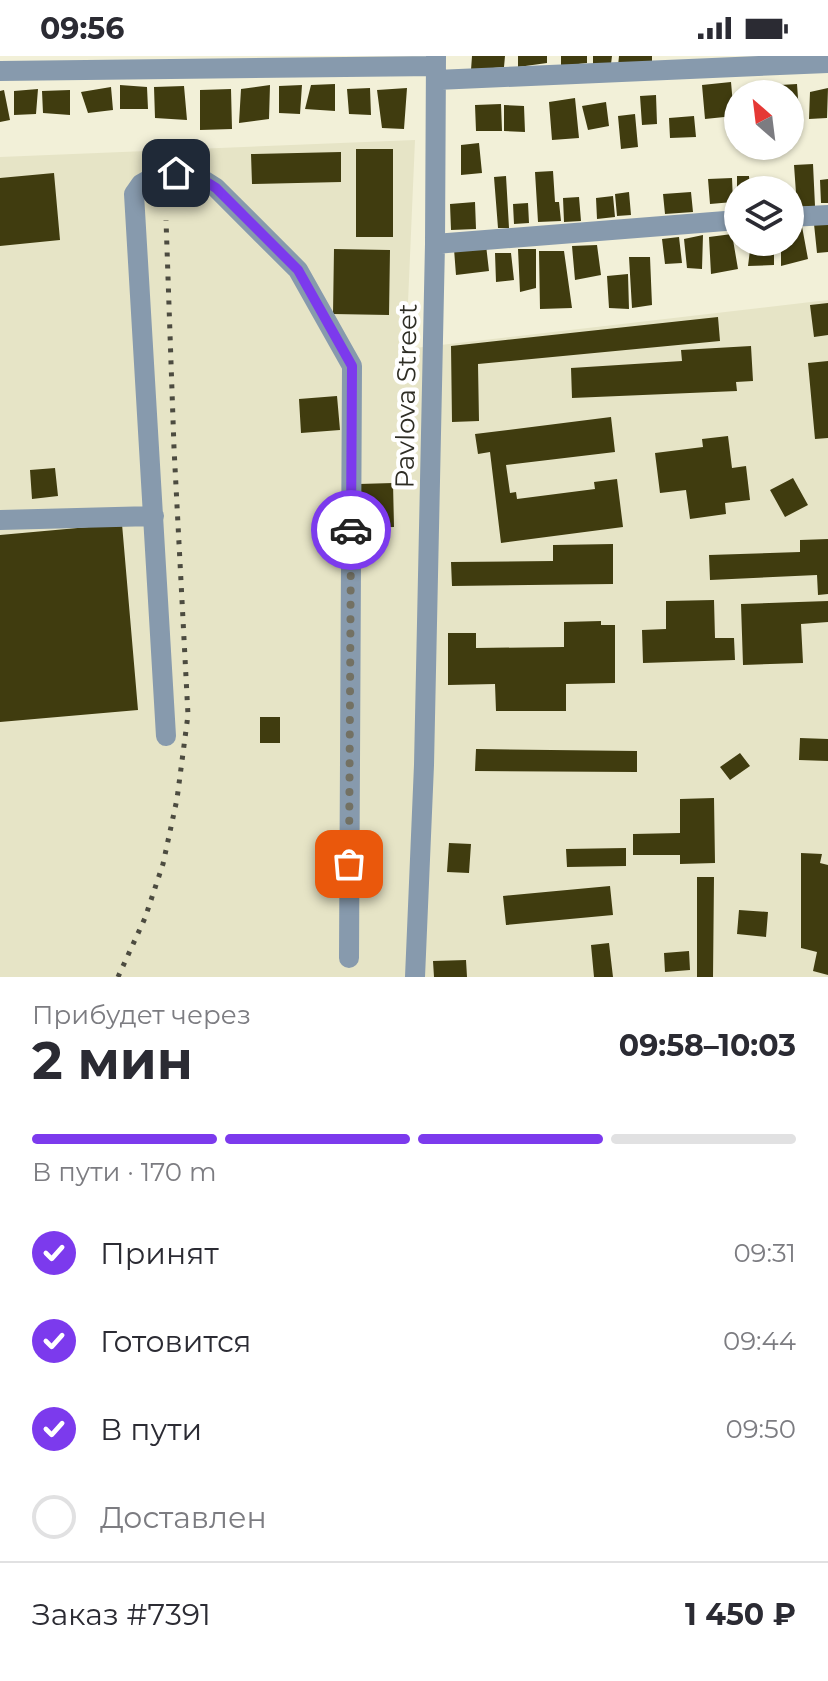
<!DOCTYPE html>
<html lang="ru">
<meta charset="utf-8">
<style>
body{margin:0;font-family:Montserrat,sans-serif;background:#f7f7f7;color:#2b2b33;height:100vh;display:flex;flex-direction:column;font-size:30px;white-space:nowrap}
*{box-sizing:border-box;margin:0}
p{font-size:26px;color:#7c7c81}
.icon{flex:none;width:44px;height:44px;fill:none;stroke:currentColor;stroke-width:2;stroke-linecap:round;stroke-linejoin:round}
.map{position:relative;height:921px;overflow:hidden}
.sheet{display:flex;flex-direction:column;background:#fff;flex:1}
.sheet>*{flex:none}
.needle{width:52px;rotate:332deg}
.controls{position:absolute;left:724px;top:24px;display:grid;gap:16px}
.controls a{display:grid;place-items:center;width:80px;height:80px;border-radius:50%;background:#fff;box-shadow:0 2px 6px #0004;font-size:40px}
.pin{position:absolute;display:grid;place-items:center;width:68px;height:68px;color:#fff;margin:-34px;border-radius:16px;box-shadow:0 4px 12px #0006}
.courier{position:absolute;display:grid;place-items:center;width:80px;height:80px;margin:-40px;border:6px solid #7c3aed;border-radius:50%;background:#fff;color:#222;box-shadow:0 2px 10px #0007}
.overview em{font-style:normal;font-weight:700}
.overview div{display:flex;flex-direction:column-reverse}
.overview{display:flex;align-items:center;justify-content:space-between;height:136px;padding:0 32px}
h1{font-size:52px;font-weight:700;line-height:60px}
.bar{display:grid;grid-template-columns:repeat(4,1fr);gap:12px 8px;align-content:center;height:96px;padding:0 32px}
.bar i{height:10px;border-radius:6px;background:#e1e1e2}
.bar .selected{background:#7c3aed}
.bar p{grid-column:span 4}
.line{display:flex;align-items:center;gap:20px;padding:0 32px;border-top:2px solid #e1e1e2}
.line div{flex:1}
ol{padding:0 32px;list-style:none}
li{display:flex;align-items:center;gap:24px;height:88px}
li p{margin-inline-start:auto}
li .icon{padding:8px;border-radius:50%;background:#7c3aed;color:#fff;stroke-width:4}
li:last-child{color:#7c7c81}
li i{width:44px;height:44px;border:4px solid #e1e1e2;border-radius:50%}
.status{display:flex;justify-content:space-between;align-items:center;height:56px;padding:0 40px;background:#fff;direction:ltr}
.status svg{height:22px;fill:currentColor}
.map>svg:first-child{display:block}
.built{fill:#e6e4c6}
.building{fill:#403c0f}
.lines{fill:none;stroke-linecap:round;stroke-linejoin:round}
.minor{stroke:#879aad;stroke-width:20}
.rail{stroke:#4c4b40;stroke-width:5;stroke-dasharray:4 8;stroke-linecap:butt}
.done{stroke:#737163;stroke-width:8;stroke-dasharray:0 14.4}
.route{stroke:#7c3aed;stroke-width:10}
.labels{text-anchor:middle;stroke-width:8;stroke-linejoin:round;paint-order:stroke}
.street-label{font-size:26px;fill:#2e2d24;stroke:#fff}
</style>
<div class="status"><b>09:56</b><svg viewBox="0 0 49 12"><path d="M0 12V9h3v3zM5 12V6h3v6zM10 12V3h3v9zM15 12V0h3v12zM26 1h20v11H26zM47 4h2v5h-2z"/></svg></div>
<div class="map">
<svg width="828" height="921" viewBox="0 0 828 921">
<rect width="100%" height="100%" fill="#f2f0d8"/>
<path class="built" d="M415,84l-9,209 422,-49v677h-828v-820z"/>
<path class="building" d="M472,0h33l-1,11 -33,3z
M518,0h29v7l-29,4z
M561,0h26v7l-26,3z
M593,0h19l-1,8 -18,1z
M619,0h33v5l-34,5z
M731,26l3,34 -29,3 -3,-34z
M335,28v27l-30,-2 6,-24z
M797,28l2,28 -9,1v-19h-10v-9z
M120,29l27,2 1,22h-28z
M270,29l-1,34 -30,4 2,-34z
M302,29l-2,29 -21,-1v-27z
M184,30l3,34 -32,-2 -1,-31z
M111,31l2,23 -25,3 -7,-21z
M370,32l1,27 -22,-1 -2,-25z
M407,32l-3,41 -22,-1 -5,-38z
M828,32l-1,30 -18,1 1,-27z
M38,33l-2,25 -22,1v-24z
M231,33l1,40 -32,1v-40z
M4,34l6,30 -10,2v-31z
M70,34v25l-27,-2 -1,-22z
M656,39l1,29 -15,1 -2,-29z
M575,42l4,40 -27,2 -3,-38z
M606,46l3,24 -21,4 -6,-24z
M501,48l1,27h-26l-1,-26z
M504,49l20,1 1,26 -21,-1z
M635,58l3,33 -17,2 -3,-33z
M694,60l2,21 -26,1 -1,-20z
M479,87l3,30 -21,2v-30z
M356,93h37v88h-37z
M341,96v30l-89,2 -1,-30z
M813,108l2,42 -18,1 -3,-42z
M553,115l2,31h4l2,19 -23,1 -3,-50z
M54,117l6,67 -60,6v-68z
M506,120l3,52h-11l-4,-51z
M737,120h12l1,14h-13z
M732,122l1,24 -23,2 -2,-25z
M828,123v24h-7l-1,-23z
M781,126v8h-15v-7z
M629,136l2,23 -14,1 -2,-22z
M691,136l2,20 -28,2 -2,-20z
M613,140l2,21 -18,2 -1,-21z
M579,141l2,24 -17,1 -1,-24z
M475,146l1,27 -25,1 -1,-26z
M528,147l1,20 -15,1 -1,-20z
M801,165l7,38 -27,7v-24h9v-20z
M828,167v29l-11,1 -3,-29z
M732,178l6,35 -27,5 -2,-37z
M703,179l-1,34 -15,-1 -3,-29z
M679,181l3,26 -17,1 -3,-25z
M751,186h23v23l-26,1z
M486,189l3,26 -33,4 -2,-26z
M597,189l4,30 -26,5 -3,-34z
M334,193l56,1 -1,65 -56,-1z
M518,193h18v39l-16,4z
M539,195h25l8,57 -32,1z
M495,197h16l3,27 -18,2z
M629,201h21l2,48 -20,3z
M628,218l1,35 -20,-1 -2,-32z
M828,247v32l-14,2 -4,-32z
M718,261l2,24 -242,23 1,57 -27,1 -1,-76z
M751,290l2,35 -17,1 1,9 -165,7 -1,-30 111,-7 -1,-11z
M828,305v77l-13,1 -7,-76z
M337,340l3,34 -39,3 -2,-34z
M611,361l4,35 -109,13 4,28 6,-1 1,7 78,-10 -1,-7 23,-3 6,48 -122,16 -11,-91 -12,2 -3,-20z
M728,380l4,32 14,-2 4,34 -25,3 1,11 -36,5 -4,-29 -26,3 -5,-40 48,-6 -1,-8z
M55,412l3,28 -26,3 -2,-29z
M793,422l15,27 -23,12 -15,-27z
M393,427l1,44 -34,1 -1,-44z
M122,468l16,186 -138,12v-187z
M828,483v55l-10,1 -1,-20 -107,5 -1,-25 91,-3v-12z
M613,488v40l-161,2 -1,-24 102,-1v-16z
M714,544l1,38h19l1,22 -92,3 -1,-33 24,-1v-28z
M828,545v21l-27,2 2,39 -60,2 -2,-61z
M601,565v4h14v58l-49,1v27h-70l-1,-27 -47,1v-52h28v15l88,-1v-25z
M260,661h20v26h-20z
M800,682l28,1v22l-29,-1z
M476,693l161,2v21l-162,-1z
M740,697l10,13 -20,14 -10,-13z
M714,742l1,65 -35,1v-9h-47v-21l47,-1v-34z
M449,787l22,1 -2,29 -22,-1z
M626,792v18l-59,1 -1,-18z
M801,797l21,1 -2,9 8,2v110l-15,-4 4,-19 -16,-4z
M697,821h17l-1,100h-16z
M610,830l3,29 -107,10 -3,-29z
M739,854l29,2 -2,25 -29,-3z
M609,887l4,34h-19l-3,-32z
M689,895l1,19 -25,2 -1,-19z
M466,904l1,17h-33l-1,-16z"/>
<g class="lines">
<path class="minor" d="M0,15l436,-5
M436,24l392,-17
M790,161l38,-2
M435,188l303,-24
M0,464l154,-4
M166,680l-32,-542 7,-10 16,-9 19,-2 21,3 19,12 82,82 54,96 -3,592
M415,921l9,-212 11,-521 1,-188"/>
<path class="rail" d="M118,921l27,-59 18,-54 14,-65 11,-84 -14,-267 -8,-228"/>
</g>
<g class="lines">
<path class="done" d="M349,808l2,-334"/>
<path class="route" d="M176,117l21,3 19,12 82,82 54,96 -1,164"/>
</g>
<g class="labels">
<g class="street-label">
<text transform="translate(406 340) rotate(-89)" y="9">Pavlova Street</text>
</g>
</g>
</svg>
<div class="controls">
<a><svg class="needle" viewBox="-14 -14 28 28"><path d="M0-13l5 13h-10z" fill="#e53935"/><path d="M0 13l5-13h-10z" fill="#7c7c81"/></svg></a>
<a><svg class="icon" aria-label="layers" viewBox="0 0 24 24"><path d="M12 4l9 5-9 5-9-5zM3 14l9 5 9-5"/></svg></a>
</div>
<div class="pin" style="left:349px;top:808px;background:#ea580c"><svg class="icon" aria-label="bag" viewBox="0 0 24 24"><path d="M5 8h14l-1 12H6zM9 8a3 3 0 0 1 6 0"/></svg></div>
<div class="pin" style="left:176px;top:117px;background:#1f2937"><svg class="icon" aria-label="home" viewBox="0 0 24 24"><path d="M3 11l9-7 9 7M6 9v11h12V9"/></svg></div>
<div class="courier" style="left:351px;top:474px"><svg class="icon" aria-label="car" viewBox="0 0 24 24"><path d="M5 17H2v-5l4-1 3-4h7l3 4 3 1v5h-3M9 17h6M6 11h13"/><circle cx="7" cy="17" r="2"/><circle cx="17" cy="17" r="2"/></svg></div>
</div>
<section class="sheet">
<div class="overview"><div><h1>2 мин</h1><p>Прибудет через</p></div><em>09:58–10:03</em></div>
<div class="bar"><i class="selected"></i><i class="selected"></i><i class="selected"></i><i></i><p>В пути · 170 m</p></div>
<ol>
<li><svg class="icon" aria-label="check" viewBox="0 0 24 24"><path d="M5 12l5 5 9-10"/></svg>Принят<p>09:31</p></li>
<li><svg class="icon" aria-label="check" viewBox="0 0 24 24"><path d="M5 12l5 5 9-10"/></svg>Готовится<p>09:44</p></li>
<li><svg class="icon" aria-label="check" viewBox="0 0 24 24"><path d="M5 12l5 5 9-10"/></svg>В пути<p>09:50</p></li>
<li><i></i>Доставлен</li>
</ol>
<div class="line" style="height:104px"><div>Заказ #7391</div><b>1 450 ₽</b></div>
</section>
